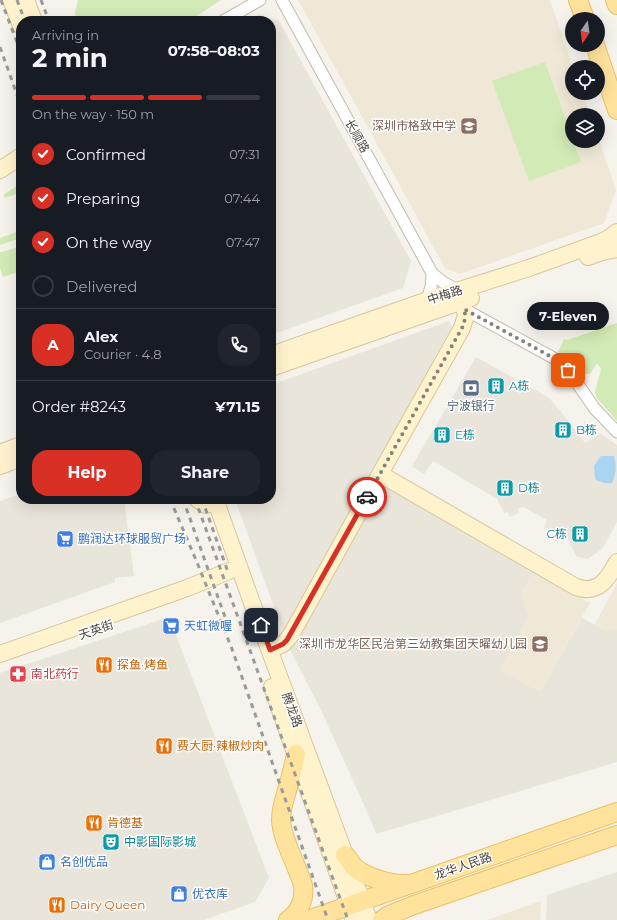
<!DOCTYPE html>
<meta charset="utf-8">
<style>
body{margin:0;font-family:Montserrat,"Noto Sans SC",sans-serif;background:#20242c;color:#f1f3f6;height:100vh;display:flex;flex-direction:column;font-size:15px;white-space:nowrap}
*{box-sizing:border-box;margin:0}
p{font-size:13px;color:#9ea1a6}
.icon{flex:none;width:22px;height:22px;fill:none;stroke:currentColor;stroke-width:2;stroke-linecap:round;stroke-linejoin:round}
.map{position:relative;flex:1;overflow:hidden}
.side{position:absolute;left:16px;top:16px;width:260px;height:488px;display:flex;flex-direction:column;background:#171b24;border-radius:16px;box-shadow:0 4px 16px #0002}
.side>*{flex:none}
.needle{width:26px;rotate:193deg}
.buttons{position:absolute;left:565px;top:12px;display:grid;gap:8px}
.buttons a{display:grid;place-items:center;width:40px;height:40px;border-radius:50%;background:#171b24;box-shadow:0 4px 16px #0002;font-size:20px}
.pin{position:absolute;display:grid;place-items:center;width:34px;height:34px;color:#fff;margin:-17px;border-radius:8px;box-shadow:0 2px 6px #0006}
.courier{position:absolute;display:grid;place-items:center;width:40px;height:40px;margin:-20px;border:3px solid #d93025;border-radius:50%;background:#fff;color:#222;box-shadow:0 1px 5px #0007}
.bubble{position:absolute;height:28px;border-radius:14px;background:#171b24;box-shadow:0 4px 16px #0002;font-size:13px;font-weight:700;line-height:28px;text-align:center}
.summary em{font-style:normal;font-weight:700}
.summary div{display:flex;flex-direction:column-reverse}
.summary{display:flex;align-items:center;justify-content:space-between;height:68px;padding:0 16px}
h1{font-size:26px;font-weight:700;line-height:30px}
.bar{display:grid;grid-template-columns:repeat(4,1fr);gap:6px 4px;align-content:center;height:48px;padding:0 16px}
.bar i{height:5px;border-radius:3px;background:#363941}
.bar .active{background:#d93025}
.bar p{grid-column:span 4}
.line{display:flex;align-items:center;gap:10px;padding:0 16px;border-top:1px solid #363941}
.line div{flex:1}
.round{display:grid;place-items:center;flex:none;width:42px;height:42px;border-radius:16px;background:#20242c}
ol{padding:0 16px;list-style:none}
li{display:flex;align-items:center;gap:12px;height:44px}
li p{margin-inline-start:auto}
li .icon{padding:4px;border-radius:50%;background:#d93025;color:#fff;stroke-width:4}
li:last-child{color:#9ea1a6}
li i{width:22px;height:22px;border:2px solid #363941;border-radius:50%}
.primary-button{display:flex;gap:8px;margin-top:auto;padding:8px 16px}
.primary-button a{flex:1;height:46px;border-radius:16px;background:#d93025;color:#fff;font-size:16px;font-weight:700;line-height:46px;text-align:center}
.primary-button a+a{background:#20242c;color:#f1f3f6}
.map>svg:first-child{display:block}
.residential{fill:#eae5da}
.education{fill:#efe8d6}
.green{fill:#d2eab5}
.water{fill:#a9d4f2}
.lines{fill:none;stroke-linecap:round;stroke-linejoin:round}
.street-casing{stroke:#c2bbae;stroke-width:13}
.secondary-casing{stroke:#d6c79b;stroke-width:18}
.primary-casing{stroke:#e6c16a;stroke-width:20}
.street{stroke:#fff;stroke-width:11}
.secondary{stroke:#fff3cd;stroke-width:16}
.primary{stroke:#ffe39c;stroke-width:18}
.rail{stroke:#9a9a9a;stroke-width:3;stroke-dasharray:5 5;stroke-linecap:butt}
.done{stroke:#878178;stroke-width:4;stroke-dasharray:0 7.2}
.route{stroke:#d93025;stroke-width:5}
.labels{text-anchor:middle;stroke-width:3;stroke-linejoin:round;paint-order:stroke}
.education-label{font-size:12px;fill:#785e54;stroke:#fff;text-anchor:end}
.street-label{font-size:12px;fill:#4b4439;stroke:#fff}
.culture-label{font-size:12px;fill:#0d838f;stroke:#fff;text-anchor:start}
.service-label{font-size:12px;fill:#4e5e75;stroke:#fff}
.shop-label{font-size:12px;fill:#366cbe;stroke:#fff;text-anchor:start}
.food-label{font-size:12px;fill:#c56008;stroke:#fff;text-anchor:start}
.health-label{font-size:12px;fill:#be3a42;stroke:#fff;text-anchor:start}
</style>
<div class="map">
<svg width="617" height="920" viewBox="0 0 617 920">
<rect width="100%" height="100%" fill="#f6f3ec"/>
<path class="residential" d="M259,14l20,7 132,240 -8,27 -132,47v-314h-23z
M449,321l3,6 -167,304 -2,1 -48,-133h36v-114z
M476,357l72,40 14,16 23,30 15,-10 17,12v77l-14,26 -15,11 -11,-2 -9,-17 -24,-13 3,-7 -24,-13 -5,2 1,4 -9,4 -2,-5 -4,1 -7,-14 -64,-38 -9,13 -12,-8z
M383,479l151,92 -12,22 7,24 -29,53 40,21 42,-73 26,13 9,-3v134l-126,38 -115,34 -7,-18 -48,-106 -32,-62z
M21,494v5h103l10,77 -19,2v4l-115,41v-122z
M169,617l100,261 -14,24 -51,18h-204v-247z
M617,872v48h-71l1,-25z"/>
<path class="education" d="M298,0h252l23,67h-1v26h11l7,22h-18v26h26v-4l18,53 -12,33 -144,51 -15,-6z
M534,571l56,32 -50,88 -40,-21 29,-53 -7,-24z
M617,583v45l-9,3 -13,-7z
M541,901l-1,19h-53z"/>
<path class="green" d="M78,0h143l-32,21h-113l-1,-8z
M545,62l27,75v4h1l8,21 -52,19 -37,-100z
M21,183v16l-2,-6 -14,5 -2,-3z
M19,231l2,7 -21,7v-7z
M21,246v25l-18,6 -3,-9v-16l6,-1z
M617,323v98l-20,-23 -2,-6 6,-23 -4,-6 -7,11h-4l-28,-22 6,-13 3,1z"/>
<path class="water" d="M601,456h13c3,10 2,18 -2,27 -6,1 -13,-1 -17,-4l-1,-13z"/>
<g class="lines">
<defs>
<path id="street" d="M282,0l150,273c8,8 16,13 27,17
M223,21l37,-21
M425,301c6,-9 7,-17 7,-28
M464,309l95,52 9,9 27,39 22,23"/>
<path id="secondary" d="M11,0l10,26
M26,0l8,21
M0,170l21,-14
M588,257l14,-5 15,-3
M271,355l154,-54 104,-33 72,-26 8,-4 8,-6
M271,368l200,-70
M0,453l21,-8
M0,466l21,-8
M380,474l196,113c22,8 32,-8 41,-25
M197,499l9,6
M215,499l36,101 118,320
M270,650l13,-6 8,-9 89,-161 82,-146 4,-13 -4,-14
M0,654l187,-66 42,-17
M272,687l82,233"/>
<path id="primary" d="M578,0l7,19
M615,0l2,5
M595,45l22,65
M345,855c4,4 7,10 10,13 13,10 37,17 52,16
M288,920c11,-7 17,-21 15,-34 -1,-6 -4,-12 -6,-17 -6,-16 -15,-32 -16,-49 0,-12 4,-22 7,-33 3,-11 6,-22 8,-33
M308,920l309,-108
M382,920l7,-5 25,-10 203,-70"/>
</defs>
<use href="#street" class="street-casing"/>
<use href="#secondary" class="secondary-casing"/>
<use href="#primary" class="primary-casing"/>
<use href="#street" class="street"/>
<use href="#secondary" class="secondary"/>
<use href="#primary" class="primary"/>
<path class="rail" d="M1,0l20,53
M17,0l8,21
M41,0l8,21
M0,47l21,59
M170,499l26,61 36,89 96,271
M183,499l42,118
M195,499l153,421
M202,499l26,73"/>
</g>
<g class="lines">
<path class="done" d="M367,497l95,-169c3,-7 4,-12 2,-19l95,52 9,9"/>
<path class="route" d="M261,625l9,25 13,-6 4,-4 80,-143"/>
</g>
<defs>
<symbol id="school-square" viewBox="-11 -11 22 22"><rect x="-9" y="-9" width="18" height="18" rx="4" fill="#8d6e63" stroke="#fff"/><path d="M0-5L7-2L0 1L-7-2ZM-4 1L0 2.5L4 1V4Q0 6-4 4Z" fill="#fff"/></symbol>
<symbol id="building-square" viewBox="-11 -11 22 22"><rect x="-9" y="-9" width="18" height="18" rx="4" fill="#0f9aa8" stroke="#fff"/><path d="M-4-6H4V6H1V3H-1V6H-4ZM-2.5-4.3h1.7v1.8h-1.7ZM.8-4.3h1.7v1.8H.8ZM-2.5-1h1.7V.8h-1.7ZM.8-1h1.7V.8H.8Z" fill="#fff"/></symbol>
<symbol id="bank-square" viewBox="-11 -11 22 22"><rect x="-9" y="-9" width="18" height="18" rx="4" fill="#5c6f8a" stroke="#fff"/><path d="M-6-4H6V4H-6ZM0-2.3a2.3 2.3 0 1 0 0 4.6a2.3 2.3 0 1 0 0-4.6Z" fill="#fff"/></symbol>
<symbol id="supermarket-square" viewBox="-11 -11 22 22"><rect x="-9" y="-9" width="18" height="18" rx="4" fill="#3f7fe0" stroke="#fff"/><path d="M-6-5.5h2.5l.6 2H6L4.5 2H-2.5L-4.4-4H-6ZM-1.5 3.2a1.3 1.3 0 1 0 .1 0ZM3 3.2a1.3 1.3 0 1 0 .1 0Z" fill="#fff"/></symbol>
<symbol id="restaurant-square" viewBox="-11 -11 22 22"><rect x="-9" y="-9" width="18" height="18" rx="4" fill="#e8710a" stroke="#fff"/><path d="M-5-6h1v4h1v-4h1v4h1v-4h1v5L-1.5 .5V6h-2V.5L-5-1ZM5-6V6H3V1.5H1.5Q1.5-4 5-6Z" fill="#fff"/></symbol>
<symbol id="pharmacy-square" viewBox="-11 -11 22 22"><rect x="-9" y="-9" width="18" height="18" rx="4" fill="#e0444e" stroke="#fff"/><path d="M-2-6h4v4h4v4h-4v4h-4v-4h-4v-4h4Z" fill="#fff"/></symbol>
<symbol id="theatre-square" viewBox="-11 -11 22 22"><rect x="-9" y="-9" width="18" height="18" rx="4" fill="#0f9aa8" stroke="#fff"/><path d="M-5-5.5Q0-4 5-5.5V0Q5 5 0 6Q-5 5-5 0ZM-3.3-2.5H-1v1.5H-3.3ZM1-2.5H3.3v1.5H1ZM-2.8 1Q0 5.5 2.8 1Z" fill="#fff"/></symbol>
<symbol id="shop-square" viewBox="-11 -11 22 22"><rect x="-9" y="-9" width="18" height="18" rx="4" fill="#3f7fe0" stroke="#fff"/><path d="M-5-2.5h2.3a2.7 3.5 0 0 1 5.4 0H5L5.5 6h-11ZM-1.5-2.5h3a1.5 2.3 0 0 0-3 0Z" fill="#fff"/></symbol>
</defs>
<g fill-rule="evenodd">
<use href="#school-square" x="459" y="116" width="20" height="20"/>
<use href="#building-square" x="486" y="376" width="20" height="20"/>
<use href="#bank-square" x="461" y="378" width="20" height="20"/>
<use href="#building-square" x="553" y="420" width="20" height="20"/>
<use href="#building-square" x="432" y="425" width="20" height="20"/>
<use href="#building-square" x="495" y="478" width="20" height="20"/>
<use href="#building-square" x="570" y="524" width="20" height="20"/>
<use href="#supermarket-square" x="55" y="529" width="20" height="20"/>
<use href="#supermarket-square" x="161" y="616" width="20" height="20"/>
<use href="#school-square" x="530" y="634" width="20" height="20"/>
<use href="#restaurant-square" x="94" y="655" width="20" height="20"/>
<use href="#pharmacy-square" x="8" y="664" width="20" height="20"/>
<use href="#restaurant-square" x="154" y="736" width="20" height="20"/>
<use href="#restaurant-square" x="84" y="813" width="20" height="20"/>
<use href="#theatre-square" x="101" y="832" width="20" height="20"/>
<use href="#shop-square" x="37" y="852" width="20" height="20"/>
<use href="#shop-square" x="169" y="884" width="20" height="20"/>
<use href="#restaurant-square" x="47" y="895" width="20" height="20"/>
</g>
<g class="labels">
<g class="education-label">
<text x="456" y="130">深圳市格致中学</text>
<text x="527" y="648">深圳市龙华区民治第三幼教集团天曜幼儿园</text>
</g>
<g class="street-label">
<text transform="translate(357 136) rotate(61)" y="4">长顺路</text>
<text transform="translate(445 295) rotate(-18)" y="4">中梅路</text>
<text transform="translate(96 630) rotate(-19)" y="4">天英街</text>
<text transform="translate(292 710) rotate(70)" y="4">腾龙路</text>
<text transform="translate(463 866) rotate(-19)" y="4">龙华人民路</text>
</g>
<g class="culture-label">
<text x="509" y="390">A栋</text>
<text x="576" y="434">B栋</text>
<text x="455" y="439">E栋</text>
<text x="518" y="492">D栋</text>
<text x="567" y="538" text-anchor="end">C栋</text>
<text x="124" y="846">中影国际影城</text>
</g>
<g class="service-label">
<text x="471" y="410">宁波银行</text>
</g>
<g class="shop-label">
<text x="78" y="543">鹏润达环球服贸广场</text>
<text x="184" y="630">天虹微喔</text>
<text x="60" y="866">名创优品</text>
<text x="192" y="898">优衣库</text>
</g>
<g class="food-label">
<text x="117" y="669">探鱼·烤鱼</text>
<text x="177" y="750">费大厨·辣椒炒肉</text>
<text x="107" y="827">肯德基</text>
<text x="70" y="909">Dairy Queen</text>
</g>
<g class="health-label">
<text x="31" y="678">南北药行</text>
</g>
</g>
</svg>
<div class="buttons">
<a><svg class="needle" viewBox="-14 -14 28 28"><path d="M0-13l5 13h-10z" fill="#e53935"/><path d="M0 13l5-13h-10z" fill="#9ea1a6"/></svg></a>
<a><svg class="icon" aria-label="locate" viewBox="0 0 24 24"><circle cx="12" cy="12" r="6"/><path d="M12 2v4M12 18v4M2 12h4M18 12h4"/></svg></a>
<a><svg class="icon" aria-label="layers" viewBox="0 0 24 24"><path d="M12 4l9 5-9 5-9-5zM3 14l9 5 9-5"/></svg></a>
</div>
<div class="pin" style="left:568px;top:370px;background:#ea580c"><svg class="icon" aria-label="bag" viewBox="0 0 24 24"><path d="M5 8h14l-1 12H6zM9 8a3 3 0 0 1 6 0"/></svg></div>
<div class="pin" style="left:261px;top:625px;background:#1f2937"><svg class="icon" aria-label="home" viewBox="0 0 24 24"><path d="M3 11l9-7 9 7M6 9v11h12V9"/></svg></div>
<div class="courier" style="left:367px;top:497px"><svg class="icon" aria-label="car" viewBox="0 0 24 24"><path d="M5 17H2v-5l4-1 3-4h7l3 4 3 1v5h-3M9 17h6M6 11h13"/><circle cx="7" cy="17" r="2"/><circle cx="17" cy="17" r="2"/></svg></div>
<div class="bubble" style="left:527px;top:302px;width:82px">7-Eleven</div>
<section class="side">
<div class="summary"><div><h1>2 min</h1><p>Arriving in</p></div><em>07:58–08:03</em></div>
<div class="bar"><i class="active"></i><i class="active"></i><i class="active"></i><i></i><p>On the way · 150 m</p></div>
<ol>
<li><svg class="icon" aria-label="check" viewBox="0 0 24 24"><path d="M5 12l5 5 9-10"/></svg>Confirmed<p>07:31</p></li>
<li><svg class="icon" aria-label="check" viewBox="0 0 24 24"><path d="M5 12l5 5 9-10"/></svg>Preparing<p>07:44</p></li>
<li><svg class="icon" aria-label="check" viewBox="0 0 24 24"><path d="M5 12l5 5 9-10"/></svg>On the way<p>07:47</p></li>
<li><i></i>Delivered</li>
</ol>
<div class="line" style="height:72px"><b class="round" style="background:#d93025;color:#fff">A</b><div><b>Alex</b><p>Courier · 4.8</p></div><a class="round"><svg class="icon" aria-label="phone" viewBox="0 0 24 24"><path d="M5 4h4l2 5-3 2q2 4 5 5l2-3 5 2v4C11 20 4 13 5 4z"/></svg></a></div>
<div class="line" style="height:52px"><div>Order #8243</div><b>¥71.15</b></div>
<div class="primary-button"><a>Help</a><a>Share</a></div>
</section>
</div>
